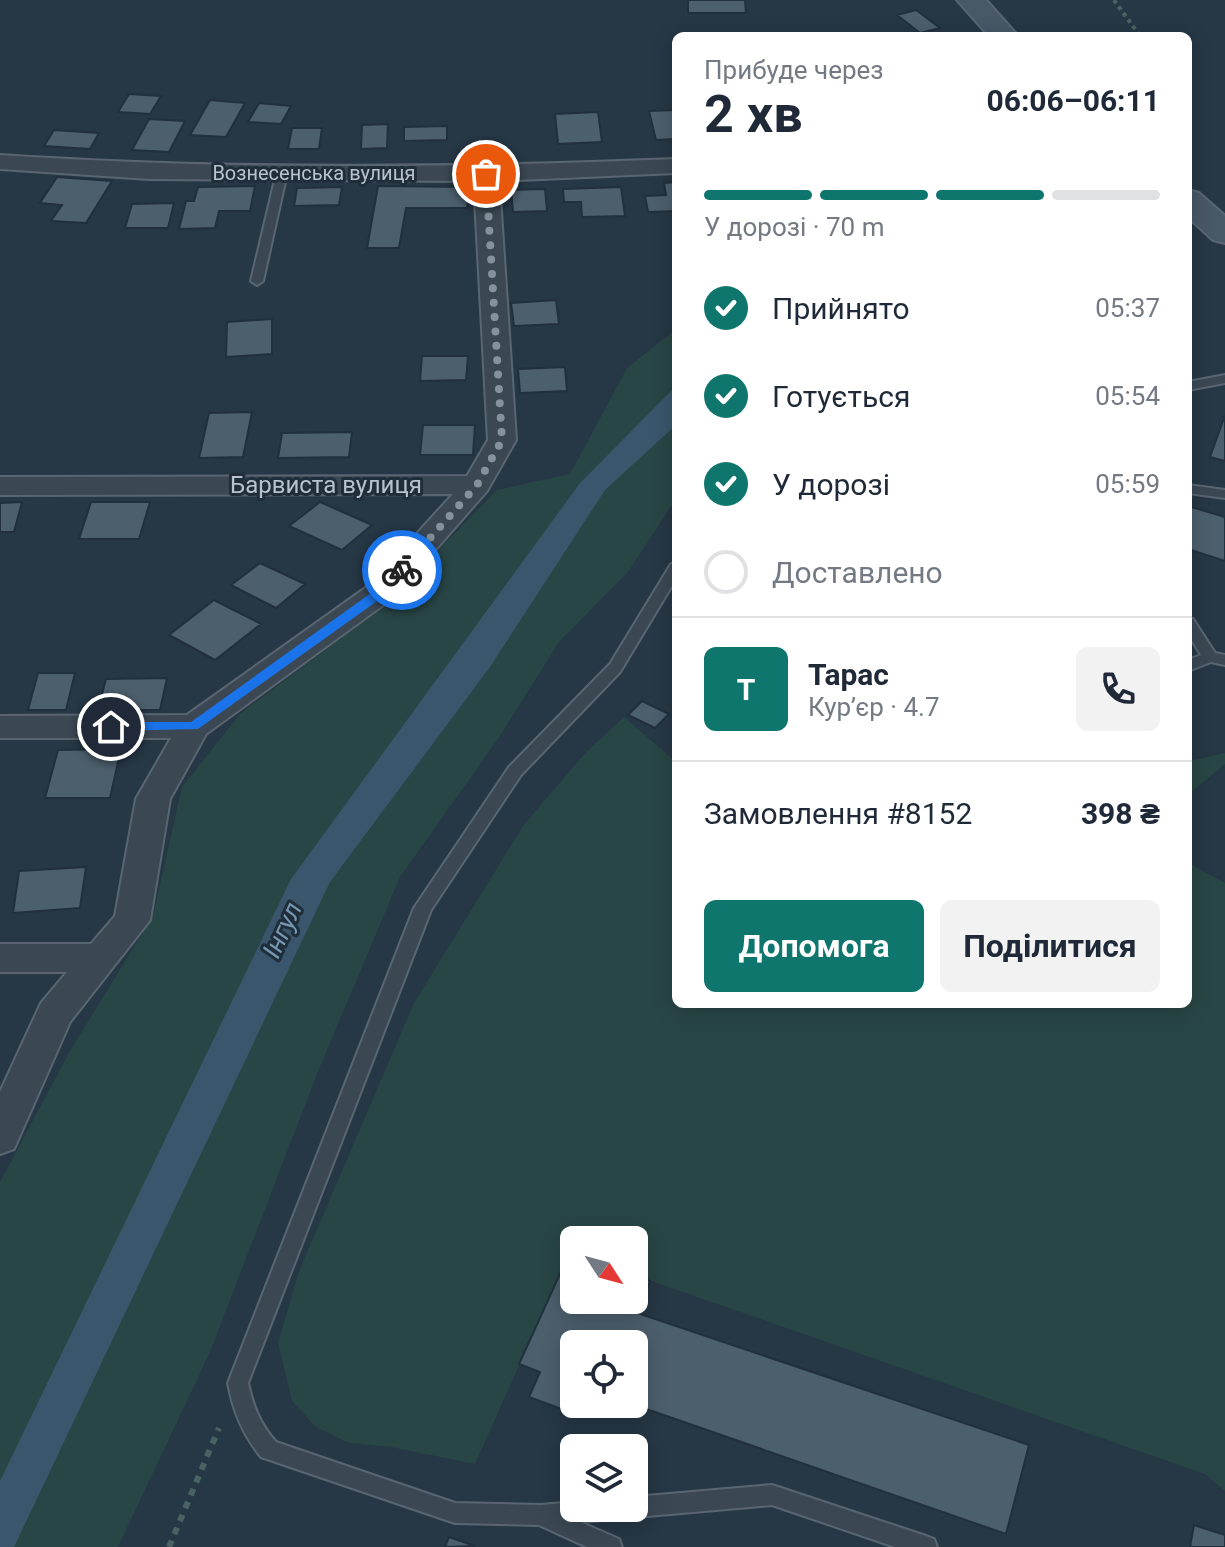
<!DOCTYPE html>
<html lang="uk">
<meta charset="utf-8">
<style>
body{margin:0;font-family:Roboto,sans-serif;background:#f2f2f3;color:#1f2937;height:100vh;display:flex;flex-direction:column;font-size:30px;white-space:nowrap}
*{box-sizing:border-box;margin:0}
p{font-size:26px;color:#747a83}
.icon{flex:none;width:44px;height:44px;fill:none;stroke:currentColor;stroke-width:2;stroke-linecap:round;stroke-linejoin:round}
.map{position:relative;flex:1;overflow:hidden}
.sheet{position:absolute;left:672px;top:32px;width:520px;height:976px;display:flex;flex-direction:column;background:#fff;border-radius:12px;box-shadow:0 4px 20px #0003}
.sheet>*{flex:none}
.needle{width:52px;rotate:126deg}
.buttons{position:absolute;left:560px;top:1226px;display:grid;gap:16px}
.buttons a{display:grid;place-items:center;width:88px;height:88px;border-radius:12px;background:#fff;box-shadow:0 4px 20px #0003;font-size:40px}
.pin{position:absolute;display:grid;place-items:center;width:68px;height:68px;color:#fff;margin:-34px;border:4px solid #fff;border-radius:50%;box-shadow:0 2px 8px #0007}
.courier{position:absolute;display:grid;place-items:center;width:80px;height:80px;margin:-40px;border:6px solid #1a73e8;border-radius:50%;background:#fff;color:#222;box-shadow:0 2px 10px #0007}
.overview em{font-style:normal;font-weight:700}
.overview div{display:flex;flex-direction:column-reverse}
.overview{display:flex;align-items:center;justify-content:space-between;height:136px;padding:0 32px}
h1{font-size:52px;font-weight:700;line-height:60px}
.bar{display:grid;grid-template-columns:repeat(4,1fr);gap:12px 8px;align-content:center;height:96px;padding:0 32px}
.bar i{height:10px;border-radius:6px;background:#e0e1e3}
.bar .active{background:#0f766e}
.bar p{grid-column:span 4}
.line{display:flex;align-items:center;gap:20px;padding:0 32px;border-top:2px solid #e0e1e3}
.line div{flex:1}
.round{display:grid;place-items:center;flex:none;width:84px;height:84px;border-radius:12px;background:#f2f2f3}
ol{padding:0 32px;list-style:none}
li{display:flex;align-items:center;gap:24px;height:88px}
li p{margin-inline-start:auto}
li .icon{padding:8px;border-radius:50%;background:#0f766e;color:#fff;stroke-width:4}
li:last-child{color:#747a83}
li i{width:44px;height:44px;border:4px solid #e0e1e3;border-radius:50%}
.action{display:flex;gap:16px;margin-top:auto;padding:16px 32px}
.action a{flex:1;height:92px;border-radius:12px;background:#0f766e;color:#fff;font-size:32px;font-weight:700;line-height:92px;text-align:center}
.action a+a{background:#f2f2f3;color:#1f2937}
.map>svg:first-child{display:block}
.green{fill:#284645}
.water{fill:#39566c}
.building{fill:#4c5f6d;stroke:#21303c;stroke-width:2}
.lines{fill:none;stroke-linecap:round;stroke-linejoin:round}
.service-casing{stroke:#596671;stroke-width:4}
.minor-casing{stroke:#596671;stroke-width:4}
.secondary-casing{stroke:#596671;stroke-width:4}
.path-far1{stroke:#496363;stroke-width:4;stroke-dasharray:4 4;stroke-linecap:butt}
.path{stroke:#496363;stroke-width:6;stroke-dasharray:7 7;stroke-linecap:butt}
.service{fill:#3b4854;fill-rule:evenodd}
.minor{fill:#3b4854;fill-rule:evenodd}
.secondary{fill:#485867;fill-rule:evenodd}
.route{fill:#1a73e8}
.done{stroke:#85929d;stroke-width:8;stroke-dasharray:0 14.4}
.labels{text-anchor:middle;stroke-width:6;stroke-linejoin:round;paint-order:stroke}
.far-street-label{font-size:20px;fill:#b8c3cd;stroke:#1f2e3a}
.street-label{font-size:24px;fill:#b8c3cd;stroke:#1f2e3a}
.water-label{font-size:26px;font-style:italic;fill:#7798b2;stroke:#1f2e3a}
</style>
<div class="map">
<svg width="1225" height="1547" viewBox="0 0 1225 1547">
<rect width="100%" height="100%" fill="#263745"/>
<path class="green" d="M676,329v170l-48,73 -69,70 -59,94 -100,141 -83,197 -107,278 -92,195h-118v-365l71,-133 82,-133 29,-129 58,-73 139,-104 118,-120 73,-16 57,-106z
M624,717l52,45v242h512v-141l37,20v608l-20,-17 -571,-199v-35h-60v15l-5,-1 -94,210 -84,-17 -42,-4 -33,-16 -24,-26 -14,-58 21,-72 115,-268 109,-177 62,-73z
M1225,753v11l-37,31v-34z"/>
<path class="water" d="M676,386v39l-71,65 -115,177 -160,215 -316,665h-14v-66l291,-602 289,-396z"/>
<path class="building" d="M688,0h57l1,13h-58z
M916,10l24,18 -20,5 -23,-18z
M129,94l32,2 -11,18 -32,-2z
M210,100l35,3 -19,34 -36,-2z
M259,103l32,3 -10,18 -33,-2z
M676,110v29l-20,1 -7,-29z
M598,112l4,30 -44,2 -3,-30z
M149,119l36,2 -16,31 -37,-2z
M388,124l-1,24 -26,1 1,-24z
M447,126v14l-43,1v-14z
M292,128h30l-3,21h-31z
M54,130l45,3 -9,16 -46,-3z
M57,177l55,4 -26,42 -35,-2 11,-16 -22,-2z
M676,182v29l-28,1 -3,-16 21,-1 -2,-12z
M255,186l-5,25h-31l-4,17 -36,1 7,-28h8l4,-14z
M378,186l92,1 -3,21h-61l-7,40h-32z
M342,187l-3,18 -45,1 3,-18z
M621,187l4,29 -43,1 -1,-15h-17l-1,-13z
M545,189l2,22 -34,1 -2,-22z
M174,203l-6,25h-43l7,-24z
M556,300l3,24 -45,2 -3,-23z
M272,319v35l-46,3 1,-35z
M422,356h46l-2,24 -46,1z
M565,367l2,24 -47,2 -2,-24z
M252,412l-9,45 -44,1 10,-45z
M1225,415v46l-15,-4z
M423,425h52l-2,30h-53z
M352,432l-3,25 -71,1 4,-25z
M22,502l-8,30h-14v-29z
M91,502h59l-11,37h-60z
M320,502l52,23 -30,25 -53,-24z
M1188,506l37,11v44l-37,-12z
M260,563l45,21 -29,24 -45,-23z
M214,600l47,24 -46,36 -46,-25z
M38,673h37l-9,37h-38z
M167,678l-7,32h-62l8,-31z
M642,701l27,13 -14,14 -27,-13z
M121,749l-11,49h-65l13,-48z
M86,867l-6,41 -67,5 6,-42z
M569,1254l5,1v45h60v-25l16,6 -13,32 392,132 -23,89 -374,-130 2,-60h-60v60h5l-4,10 -46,-17 11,-25 -21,-8z
M1194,1525l31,10v12h-35z
M449,1537l26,9 -30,1z"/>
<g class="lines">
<defs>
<path id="service" d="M277,171l10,2 -24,108 -6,4 -6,-4z
M1225,375v8l-37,7v-8z
M1188,485l37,5v8l-37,-5z
M676,562v17l-56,93 -99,103 -90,135 -183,473c5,23 12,41 28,59l179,61 86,2 33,-3v6h60v-11l138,-12 154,51 8,3 3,8h-42l-123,-42 -192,17 39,17 3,8h-35l-48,-22 -84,-2 -194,-66c-18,-22 -28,-46 -33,-74l186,-475 95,-141 101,-103 61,-100z
M1188,617l5,2 22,34 10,2v10l-14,-3 -23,9v-11l13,-5 -13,-21z"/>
<path id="minor" d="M0,155c225,15 450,13 676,4v14l-177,8 17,259 -29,51 -94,107 -187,136 -36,65 -20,121 -80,102 -56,127 -14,5v-62l41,-89 26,-31h-67v-28h91l24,-28 21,-117 35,-61h-171v-22l187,-1 184,-131 82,-90 -453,1v-18l467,-1 21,-36 -14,-259 -325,-2 -149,-10z"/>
<path id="secondary" d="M957,0h29l32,36h-29z
M1188,190l11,3 26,23v27l-12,-3 -25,-23z"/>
</defs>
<use href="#service" class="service-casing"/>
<use href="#minor" class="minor-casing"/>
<use href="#secondary" class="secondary-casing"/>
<path class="path-far1" d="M1114,0l26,36"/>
<path class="path" d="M169,1547l50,-119"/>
<use href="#service" class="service"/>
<use href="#minor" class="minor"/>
<use href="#secondary" class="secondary"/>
</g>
<path class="route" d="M402,566l6,4 -21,24 -189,135 -87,2 -7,-4 7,-5h80l187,-134z"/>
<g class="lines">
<path class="done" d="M402,570l75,-85 25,-45 -16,-266"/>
</g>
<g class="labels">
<g class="far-street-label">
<text x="314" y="180">Вознесенська вулиця</text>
</g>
<g class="street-label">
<text x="326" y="493">Барвиста вулиця</text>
</g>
<g class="water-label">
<text transform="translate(282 930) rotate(-65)" y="9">Інгул</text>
</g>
</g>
</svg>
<div class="buttons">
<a><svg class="needle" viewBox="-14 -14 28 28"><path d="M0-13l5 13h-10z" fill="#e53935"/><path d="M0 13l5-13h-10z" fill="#747a83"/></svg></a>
<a><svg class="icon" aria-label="locate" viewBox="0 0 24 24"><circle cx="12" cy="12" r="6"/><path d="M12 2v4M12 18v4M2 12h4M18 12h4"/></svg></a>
<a><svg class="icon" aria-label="layers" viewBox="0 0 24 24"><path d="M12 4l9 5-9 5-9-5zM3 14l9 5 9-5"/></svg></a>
</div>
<div class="pin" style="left:486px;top:174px;background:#ea580c"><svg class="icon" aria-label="bag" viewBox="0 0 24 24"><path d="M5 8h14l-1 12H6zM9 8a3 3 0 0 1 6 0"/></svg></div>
<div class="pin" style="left:111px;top:727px;background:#1f2937"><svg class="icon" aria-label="home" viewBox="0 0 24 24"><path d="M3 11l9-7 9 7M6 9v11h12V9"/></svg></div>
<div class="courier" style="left:402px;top:570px"><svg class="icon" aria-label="bike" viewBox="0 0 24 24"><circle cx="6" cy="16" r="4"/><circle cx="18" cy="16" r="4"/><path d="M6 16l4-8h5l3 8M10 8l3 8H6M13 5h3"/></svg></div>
<section class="sheet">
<div class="overview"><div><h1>2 хв</h1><p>Прибуде через</p></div><em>06:06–06:11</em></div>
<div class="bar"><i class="active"></i><i class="active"></i><i class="active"></i><i></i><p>У дорозі · 70 m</p></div>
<ol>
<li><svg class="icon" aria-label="check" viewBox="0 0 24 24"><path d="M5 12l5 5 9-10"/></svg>Прийнято<p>05:37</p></li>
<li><svg class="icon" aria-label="check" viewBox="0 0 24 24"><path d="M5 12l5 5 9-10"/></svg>Готується<p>05:54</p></li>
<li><svg class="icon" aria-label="check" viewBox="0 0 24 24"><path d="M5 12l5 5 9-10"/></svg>У дорозі<p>05:59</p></li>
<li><i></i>Доставлено</li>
</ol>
<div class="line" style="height:144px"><b class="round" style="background:#0f766e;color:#fff">Т</b><div><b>Тарас</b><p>Кур’єр · 4.7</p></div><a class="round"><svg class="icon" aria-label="phone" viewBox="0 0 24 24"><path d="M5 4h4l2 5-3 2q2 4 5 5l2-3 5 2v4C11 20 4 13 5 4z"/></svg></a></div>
<div class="line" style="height:104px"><div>Замовлення #8152</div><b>398 ₴</b></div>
<div class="action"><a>Допомога</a><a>Поділитися</a></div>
</section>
</div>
